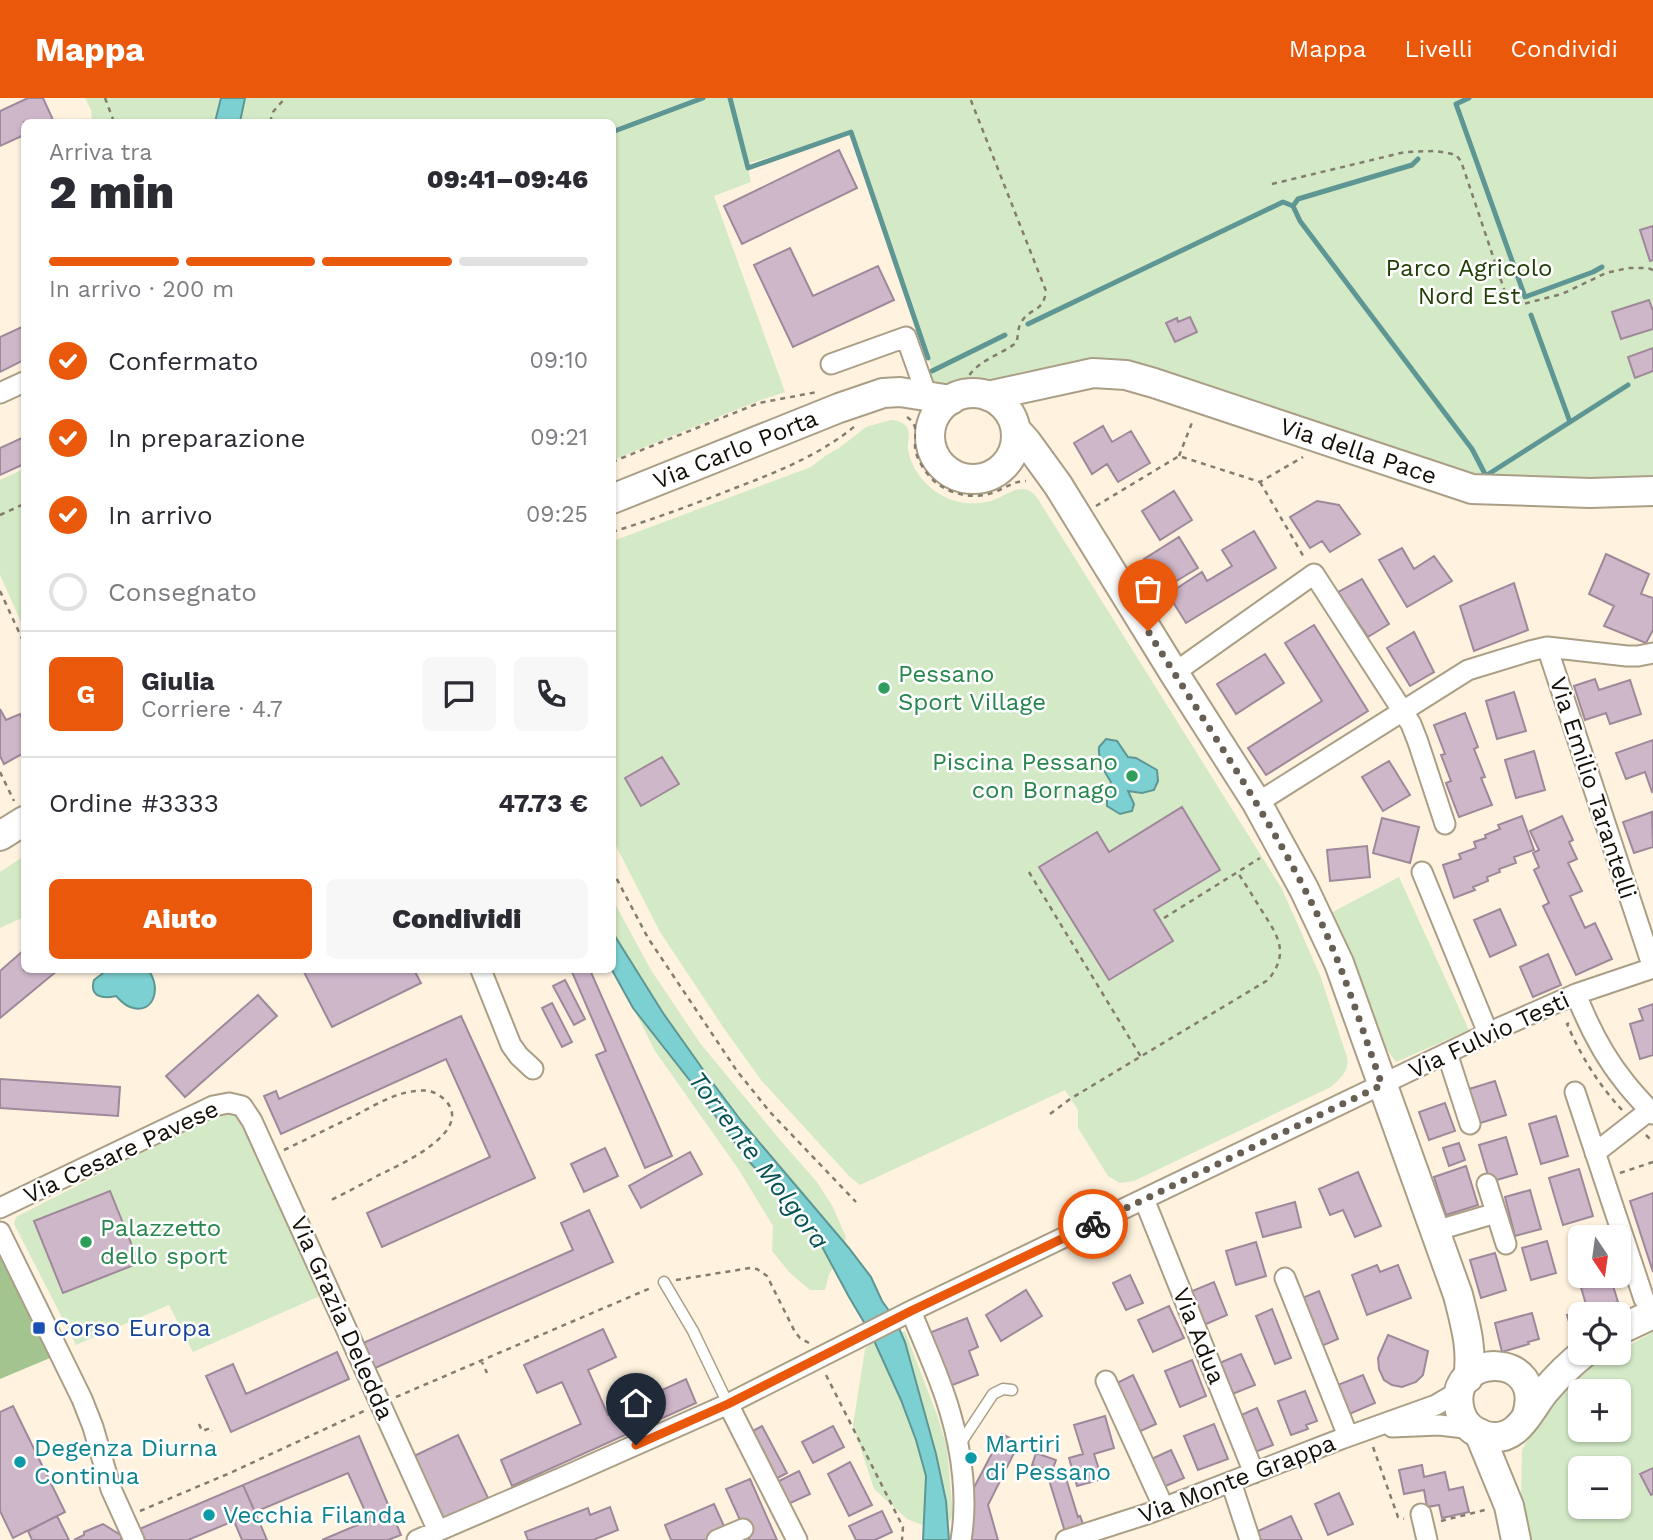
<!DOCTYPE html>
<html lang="it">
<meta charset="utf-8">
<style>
body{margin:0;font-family:"Work Sans",sans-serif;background:#f7f7f7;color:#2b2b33;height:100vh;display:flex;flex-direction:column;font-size:26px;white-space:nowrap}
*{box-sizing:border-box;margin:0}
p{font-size:23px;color:#7c7c81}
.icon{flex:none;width:38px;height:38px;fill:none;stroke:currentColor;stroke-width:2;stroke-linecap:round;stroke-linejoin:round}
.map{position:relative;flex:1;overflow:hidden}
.details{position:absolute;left:21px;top:21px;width:595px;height:854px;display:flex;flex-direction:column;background:#fff;border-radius:10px;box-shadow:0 2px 5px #0004}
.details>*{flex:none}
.needle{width:46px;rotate:167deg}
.tools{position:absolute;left:1568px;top:1127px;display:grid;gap:14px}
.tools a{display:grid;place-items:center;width:63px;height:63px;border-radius:10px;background:#fff;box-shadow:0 2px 5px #0004;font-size:35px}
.pin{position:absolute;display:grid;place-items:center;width:60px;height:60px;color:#fff;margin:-72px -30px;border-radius:50% 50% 50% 0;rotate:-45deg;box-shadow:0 0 7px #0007}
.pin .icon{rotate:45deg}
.courier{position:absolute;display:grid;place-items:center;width:70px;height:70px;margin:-35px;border:5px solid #ea580c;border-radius:50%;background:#fff;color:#222;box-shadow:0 2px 9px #0007}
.overview em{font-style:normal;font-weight:800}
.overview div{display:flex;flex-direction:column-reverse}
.overview{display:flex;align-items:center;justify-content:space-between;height:119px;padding:0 28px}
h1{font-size:46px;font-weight:800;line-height:52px}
.bar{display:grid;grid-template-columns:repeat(4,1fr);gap:10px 7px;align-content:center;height:84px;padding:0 28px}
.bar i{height:9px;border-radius:5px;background:#e1e1e2}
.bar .active{background:#ea580c}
.bar p{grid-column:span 4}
.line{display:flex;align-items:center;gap:18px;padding:0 28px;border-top:2px solid #e1e1e2}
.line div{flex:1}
.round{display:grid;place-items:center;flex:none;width:74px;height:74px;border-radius:10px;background:#f7f7f7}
ol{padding:0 28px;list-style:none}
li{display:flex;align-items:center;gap:21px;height:77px}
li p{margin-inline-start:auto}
li .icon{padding:7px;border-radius:50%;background:#ea580c;color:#fff;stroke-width:4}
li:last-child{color:#7c7c81}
li i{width:38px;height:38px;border:4px solid #e1e1e2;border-radius:50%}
.action{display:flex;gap:14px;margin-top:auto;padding:14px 28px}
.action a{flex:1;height:80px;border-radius:10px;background:#ea580c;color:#fff;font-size:28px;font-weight:800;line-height:80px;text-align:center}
.action a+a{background:#f7f7f7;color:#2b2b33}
header{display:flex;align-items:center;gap:42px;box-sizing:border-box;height:98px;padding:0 35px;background:#ea580c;color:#fff}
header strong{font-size:33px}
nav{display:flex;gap:38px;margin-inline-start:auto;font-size:24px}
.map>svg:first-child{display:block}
.green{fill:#d4eac7;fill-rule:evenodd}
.forest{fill:#a4c48f}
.water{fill:#7dd0d1;stroke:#5e9694;stroke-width:2}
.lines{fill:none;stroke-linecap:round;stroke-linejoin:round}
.stream{stroke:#5e9694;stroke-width:5}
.building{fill:#cfb7ca;stroke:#9e889a;stroke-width:2}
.lane-casing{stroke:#ab9e86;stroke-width:13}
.street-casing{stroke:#ab9e86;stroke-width:23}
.secondary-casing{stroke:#ab9e86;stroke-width:32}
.path{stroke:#847c6e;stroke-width:2.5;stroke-dasharray:5 5;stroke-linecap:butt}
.lane{stroke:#fff;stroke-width:10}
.street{stroke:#fff;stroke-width:19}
.secondary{stroke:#fff;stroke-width:28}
.done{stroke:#675f53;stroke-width:7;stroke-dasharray:0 12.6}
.route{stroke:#ea580c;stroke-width:9}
.leisure-dot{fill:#2e9e5b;stroke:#fff;stroke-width:2.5}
.transit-dot{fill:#1a4fb4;stroke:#fff;stroke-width:2.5}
.culture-dot{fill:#0f9aa8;stroke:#fff;stroke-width:2.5}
.labels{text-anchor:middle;stroke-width:5;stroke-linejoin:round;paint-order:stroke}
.park-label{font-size:24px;fill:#223f06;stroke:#fff}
.street-label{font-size:24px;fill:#151007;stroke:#fff}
.leisure-label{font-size:24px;fill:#27864d;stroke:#fff;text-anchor:start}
.transit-label{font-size:24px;fill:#164399;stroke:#fff;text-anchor:start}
.culture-label{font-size:24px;fill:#0d838f;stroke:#fff;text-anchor:start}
.water-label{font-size:26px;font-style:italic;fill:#055354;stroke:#fff}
</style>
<header>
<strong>Mappa</strong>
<nav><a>Mappa</a><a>Livelli</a><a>Condividi</a></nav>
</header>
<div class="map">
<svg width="1653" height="1442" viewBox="0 0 1653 1442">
<rect width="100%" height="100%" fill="#fff3df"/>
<path class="green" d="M85,0h1568v382l-170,-3 -235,-68 -83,-31 -169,11 -26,-8 -40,8 -23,-7 25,-12 -81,-238 -104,32 4,18 -37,14 71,196 -27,9 -145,59 -1,-338h-520l-1,-12z
M890,322c6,0 15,2 18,9 2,7 -1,15 0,21 4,20 18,37 35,46 13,7 29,9 43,6 20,-3 36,-26 52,-3l244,390 38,86 27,82c3,14 -7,21 -16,30l-197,94 -14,2 -12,-7 -30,-48v-18l-13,-20 -205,95 -11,-9 -88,-96 -38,-53 -63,-95 -46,-90 -1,-6v-295l198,-74 14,-11 14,-8 27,-21z
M24,371v160l-24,-54v-95z
M24,758v61l-24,11v-56z
M1399,779l70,153 -73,32 -19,-27 -50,-120z
M612,800l39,72 49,73 81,98 36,41 16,25 13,30 -4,18 -13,19 -4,16h-15l-20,-17 -18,-22 1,-25 -34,-56 -84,-119 -42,-83z
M221,1014l16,2 8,7 75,175 -127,56 -24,-47 -93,40 -62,-121 2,-7z
M905,1233l32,84 10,32 6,68 -10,18 -36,-14 -33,-30 -21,-64 12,-76 6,-6z
M1653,1234v208h-123l-9,-44 1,-46 32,-55 38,-30 23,-12h4v-2zM1580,1293h39v39h-39zM1580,1370h39v39h-39z"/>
<path class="forest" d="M0,1159l50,101 -50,21z"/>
<path class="water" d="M221,0h24l-5,24h-25z
M1106,641l11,2 11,16 8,1 21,12 1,11 -4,9 -12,3 -14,-2 6,13 -2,7 -12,3 -13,-8v-12l4,-12c-8,-12 -13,-21 -12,-35z
M613,835l50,80 46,65 33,44 106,125 23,30 11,24 13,18 10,23 31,112 10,47 3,39h-26l3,-64 -10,-36 -15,-40 -30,-66 -22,-37 -30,-56 -8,-12 -65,-71 -55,-76 -58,-74 -21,-38z
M107,872h41c14,17 6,46 -18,37 -6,-2 -10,-7 -14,-11 -13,3 -27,1 -22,-16z"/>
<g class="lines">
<path class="stream" d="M730,0l18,70 103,-36 77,226
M1469,0l-13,6 69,193 68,-25 9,-5
M612,34l91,-34
M1293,108l5,-7 114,-34 6,-6
M1531,217l39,107
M1028,226l255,-122 10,4 7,15 172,228 13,25
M932,273l73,-36
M1487,377l141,-90"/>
</g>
<path class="building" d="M28,0h15l11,24h-30v13l-24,11v-35z
M839,52l18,38 -115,56 -18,-38z
M1653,128v34l-3,1 -10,-31z
M790,150l23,48 65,-30 16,34 -101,47 -39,-82z
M1649,202l4,11v18l-32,10 -9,-27z
M1190,219l7,15 -22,10 -9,-19 11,-5 1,4z
M24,228v34l-24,12v-35z
M1653,250v23l-18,7 -7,-21z
M1103,328l9,16 19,-11 19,32 -32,19 -11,-18 -15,10 -18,-31z
M24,339v27l-24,11v-27z
M1174,393l18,29 -32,20 -18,-29z
M1317,403l22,4 21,29 -30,18 -8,-11 -12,7 -20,-31z
M1254,433l22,37 -90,55 -18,-29 34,-22 5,9 25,-15 -10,-16z
M1179,439l19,31 -35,21 -19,-30z
M1402,450l12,21 20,-13 18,25 -45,26 -28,-47z
M1606,456l43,20 -8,20 12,4v32l-7,13 -42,-17 10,-20 -25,-12z
M1362,481l27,45 -21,13 -30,-45z
M1514,485l14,47 -54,21 -14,-45z
M1314,527l54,86 -102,64 -18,-27 74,-47 -37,-58z
M1414,534l20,40 -24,14 -23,-38z
M1265,556l19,29 -48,31 -19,-30z
M1595,581l4,11 31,-10 11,34 -31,10 -4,-11 -21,7 -11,-34z
M1514,594l12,39 -29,8 -11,-38z
M0,611l6,11 14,-6 4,9v30l-20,11 -4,-8z
M1465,615l13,34 -4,2 11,28 -4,1 11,27 -33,12 -13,-34 5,-2 -10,-26 4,-1 -11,-29z
M1653,642v51l-1,1 -7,-20 -19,7 -10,-26z
M1534,653l11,39 -29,8 -11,-38z
M662,659l17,27 -38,22 -16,-28z
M1389,663l21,34 -27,16 -21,-34z
M1182,709l38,63 -66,40 19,31 -64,39 -70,-113 58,-35 12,20z
M1652,714l1,35 -19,6 -11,-31z
M1522,718l12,34 -20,7 2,6 -17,6 1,3 -13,5 1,4 -15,6 2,3 -21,8 -11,-33 18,-6 -2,-5 17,-6 -2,-6 12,-4 -1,-3 15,-6 -2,-4z
M1562,718l11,24 -4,2 8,17 -9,4 14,28 -12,5 15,32 10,-5 17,36 -36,16 -33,-69 6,-3 -15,-33 5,-3 -6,-14 6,-3 -9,-19z
M1382,720l37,9 -9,36 -37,-10z
M1367,748l3,31 -40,4 -3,-31z
M1500,811l16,36 -26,12 -16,-37z
M24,852v20h34l-58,48v-47z
M1548,856l13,31 -28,12 -13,-30z
M303,872h47v1l4,-1h60l7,13 -89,44z
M579,872h11l82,186 -27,12 -49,-113 10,-4 -34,-79z
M565,882l20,39 -11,6 -21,-39z
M258,897l19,21 -92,81 -19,-21z
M552,905l20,39 -10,5 -20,-39z
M1653,906v51l-13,4 -10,-35 13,-4 -4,-11z
M461,918l74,162 -153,69 -15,-34 123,-56 -44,-98 -165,75 -17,-38 12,-5 3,8z
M0,981l120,8 -2,29 -118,-8z
M1495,983l11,34 -29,9 -11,-34z
M1445,1005l10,28 -26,9 -10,-28z
M1556,1018l12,40 -27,8 -12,-40z
M1506,1039l11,37 -27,8 -11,-37z
M1459,1045l6,17 -16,6 -6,-18z
M605,1050l13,28 -34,16 -13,-28z
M690,1054l12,22 -61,34 -12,-22z
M1466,1068l12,39 -32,10 -12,-38z
M1579,1071l14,47 -30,9 -14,-47z
M1358,1074l23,54 -26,11 -12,-27 -13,5 -11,-26z
M1530,1092l11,39 -26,7 -10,-39z
M110,1093l29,72 -76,30 -29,-72z
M1653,1095v79l-23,-71z
M1295,1104l6,25 -38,10 -7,-24z
M589,1112l24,52 -240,107 -12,-25 212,-94 -12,-27z
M1547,1143l9,32 -25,7 -9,-32z
M1256,1144l10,34 -30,9 -10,-34z
M1495,1155l11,37 -25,8 -11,-38z
M1377,1167l3,7 18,-7 13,33 -44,17 -15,-40z
M1580,1175v3h30l8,26 -30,9 -11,-37z
M1130,1177l13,28 -17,7 -13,-27z
M1214,1184l13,33 -23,10 -14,-33z
M1026,1192l16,26 -41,25 -15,-26z
M1319,1193l19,48 -19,8 -19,-48z
M1169,1208l15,32 -31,14 -15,-32z
M1272,1211l19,49 -16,6 -19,-48z
M1577,1214l3,9v12l-7,2 -6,-20z
M1532,1215l7,26 -11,3 1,2 -27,8 -7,-29z
M967,1220l11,29 -9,4 9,24 -28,11 -21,-53z
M603,1231l13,28 -28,13 20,45 78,-36 10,24 -184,83 -11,-26 80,-36 -19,-42 -25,11 -13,-28z
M1388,1237l40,16 -5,24 -7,7 -14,5 -10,-2 -8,-5 -5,-11 -1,-11z
M337,1254l12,27 -118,53 -25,-56 27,-12 13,30z
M1241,1256l14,31 -25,10 -13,-31z
M1192,1262l14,36 -26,11 -15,-36z
M1133,1277l23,49 -22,10 -23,-48z
M1363,1277l12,28 -28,12 -12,-29z
M1305,1293l12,30 -11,4 2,4 -17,6 -13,-34z
M13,1308l52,106 -52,26 -13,-27v-99z
M1257,1310l16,37 -18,7 -16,-36z
M1105,1318l9,32 -20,6 8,25 -25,7 -8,-28 14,-4 -9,-29z
M1214,1326l14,35 -30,11 -14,-34z
M762,1328l25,47 -17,9 -25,-47z
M833,1328l11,21 -31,16 -11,-21z
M1002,1336l17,9 -31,62 10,35h-30l1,-43z
M458,1337l30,63 -44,21 -30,-63z
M359,1338l42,99 -13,5h-66l47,-20 -21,-47 -93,39 -12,-27z
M1171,1352l13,28 -25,11 -12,-28z
M1036,1355l20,7 -4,11 -20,-6z
M850,1364l22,43 -23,11 -21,-42z
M1422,1367l2,12 21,-5 4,18 14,-3 6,25 -27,6 -3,-13 -12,2 -3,-17 -20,4 -5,-24z
M1653,1370v26l-2,1 -11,-21z
M799,1373l11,23 -24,11 -11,-22z
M1065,1377l13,42 2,-1 5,13 -19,6 -17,-55z
M750,1381l27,61h-28l-23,-51z
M243,1387l12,27 -67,28h-47l-4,-10z
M1339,1395l14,31 -25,11 -13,-31z
M714,1406l13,29 -17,7h-39l-6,-15z
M610,1409l8,23 -25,10h-65l-3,-8 63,-24 2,7z
M882,1413l10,21 -17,8h-19l-7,-14z
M255,1414l12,28h-25l-8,-19z
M57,1418l12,24h-37l-4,-9z
M1291,1418l11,24h-42l-4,-8z
M103,1426l19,12 -1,4h-47l10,-5v-3z"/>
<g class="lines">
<defs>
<path id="lane" d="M664,1184l29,49 35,73
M960,1346l33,-50 10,-5 9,1"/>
<path id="street" d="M831,266l75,-27 21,59
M0,295l24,-11
M1547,549l106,321
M1174,575l140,-99 97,150 7,18 27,82
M1257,705l211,-133 62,-19 17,-4 80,9h11l15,-3
M1422,774l66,161
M481,872l30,75 8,11 14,13
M1576,896c12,31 27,61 48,87 9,12 19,22 29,33
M1447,955l23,71
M1575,994l69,207
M1595,1055l55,-43
M1487,1086l19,60
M1144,1101l110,274
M0,1110l213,-102 16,-3 13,3 10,15 186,410
M1435,1133l61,-18
M0,1134l82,167 11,28 18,62 23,51
M1285,1180l63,158
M911,1213c13,33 29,66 39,101 12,40 18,87 11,128
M1106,1283l58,127
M728,1306l69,136
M1392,1329l47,-2 34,4
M1231,1384l19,58
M1421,1416l6,26
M417,1442l151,-65 160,-71 183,-93 588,-283 77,-34 77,-26
M717,1442l26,-11
M1066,1442l84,-27 191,-74 95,-34 17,-10 10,-11"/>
<g id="secondary">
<circle cx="973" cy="338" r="43"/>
<path id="s1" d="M988,298l105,-23 33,2 28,8 318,106 118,4 63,-2"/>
<path d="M1016,332l10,11 32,44 116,188 83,130 47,86 35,74 119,332c7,28 15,54 10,83"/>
<path id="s2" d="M612,401l227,-91 44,-15 17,-1 51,8"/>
<path d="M0,738l24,-15"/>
<path d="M1619,1232l34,-16"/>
<path d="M1526,1320c24,-69 -82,-67 -66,-7 3,12 13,22 26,25 32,8 43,-26 59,-45 12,-14 25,-27 39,-38"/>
<path d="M1479,1335l30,73 7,34"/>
</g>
</defs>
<use href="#lane" class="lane-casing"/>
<use href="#street" class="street-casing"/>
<use href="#secondary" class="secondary-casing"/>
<path class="path" d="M105,0l9,24
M270,24l3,-10 12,-14
M1272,86l133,-32 29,-1 14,2 8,2 5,6 46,137 9,5 7,1 39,-10 44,-21 22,-5h20l5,2
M965,286c7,-22 34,-28 51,-41 3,-8 1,-15 6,-22 9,-14 21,-8 24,-30l-76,-193
M907,319c12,8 8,18 8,30 1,12 10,25 18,33 16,15 42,20 62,12 12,-5 19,-11 31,-11
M1179,358l14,-36
M612,364l147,-59 58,-11
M1260,384l45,77
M1096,408l83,-50 81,26 43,-25
M0,417l24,-11
M612,434c42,-13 83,-28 123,-44 42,-16 85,-33 120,-62
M0,493l24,52
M0,674l14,29
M612,772l36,68 89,133 33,41 86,90
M1029,774l112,185
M1164,820l96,-60
M1569,925l-2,1c14,32 31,60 55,86
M1050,1016l20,-15 198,-119c22,-27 10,-44 -6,-69 -8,-13 -16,-26 -24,-38
M1646,1037l7,7
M284,1052c23,-11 45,-22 68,-33 20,-10 41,-24 64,-26 11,-2 21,1 29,9 31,32 -48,66 -68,76 -16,9 -32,17 -48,25
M1620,1075l33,-11
M676,1182l74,-12 7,1 10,7 28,56 5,6 9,5
M481,1262l6,13
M826,1277l77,152 -1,13
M396,1299l257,-110
M199,1326l3,7 9,-3 1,3
M1373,1349l25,70 6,2
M140,1413l90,-38 134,-62
M1441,1423l44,-11"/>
<use href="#lane" class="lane"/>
<use href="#street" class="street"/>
<use href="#secondary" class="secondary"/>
</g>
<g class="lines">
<path class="done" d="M1093,1126l289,-139c-20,-56 -37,-112 -62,-165 -48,-101 -113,-193 -172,-289"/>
<path class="route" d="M636,1347l92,-41 183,-93 182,-87"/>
</g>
<g class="leisure-dot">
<circle cx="884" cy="590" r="7"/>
<circle cx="1132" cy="678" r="7"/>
<circle cx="86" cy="1144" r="7"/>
</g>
<rect class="transit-dot" x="32" y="1223" width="14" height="14" rx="3.5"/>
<g class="culture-dot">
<circle cx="971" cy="1360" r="7"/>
<circle cx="20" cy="1364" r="7"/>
<circle cx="209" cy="1417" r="7"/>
</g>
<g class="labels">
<g class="park-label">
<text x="1469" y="178">Parco Agricolo<tspan x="1469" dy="28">Nord Est</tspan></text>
</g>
<g class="street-label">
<text dy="8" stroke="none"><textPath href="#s2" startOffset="133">Via Carlo Porta</textPath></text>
<text dy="8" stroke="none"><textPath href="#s1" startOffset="385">Via della Pace</textPath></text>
<text transform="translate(1593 690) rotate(72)" y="8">Via Emilio Tarantelli</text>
<text transform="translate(1489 937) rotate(-25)" y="8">Via Fulvio Testi</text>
<text transform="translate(121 1054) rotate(-25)" y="8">Via Cesare Pavese</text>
<text transform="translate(342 1220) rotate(66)" y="8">Via Grazia Deledda</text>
<text transform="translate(1199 1238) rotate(68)" y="8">Via Adua</text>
<text transform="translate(1237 1381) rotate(-21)" y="8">Via Monte Grappa</text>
</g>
<g class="leisure-label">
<text x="898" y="584">Pessano<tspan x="898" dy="28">Sport Village</tspan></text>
<text x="1118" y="672" text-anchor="end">Piscina Pessano<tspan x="1118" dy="28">con Bornago</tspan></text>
<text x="100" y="1138">Palazzetto<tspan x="100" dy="28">dello sport</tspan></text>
</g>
<g class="transit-label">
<text x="53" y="1238">Corso Europa</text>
</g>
<g class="culture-label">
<text x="985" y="1354">Martiri<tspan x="985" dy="28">di Pessano</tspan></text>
<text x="34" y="1358">Degenza Diurna<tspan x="34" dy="28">Continua</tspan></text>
<text x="223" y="1425">Vecchia Filanda</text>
</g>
<g class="water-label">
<text transform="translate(759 1062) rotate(53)" y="9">Torrente Molgora</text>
</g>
</g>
</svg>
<div class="tools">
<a><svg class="needle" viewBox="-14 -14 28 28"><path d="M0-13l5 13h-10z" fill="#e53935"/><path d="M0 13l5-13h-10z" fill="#7c7c81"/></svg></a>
<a><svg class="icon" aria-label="locate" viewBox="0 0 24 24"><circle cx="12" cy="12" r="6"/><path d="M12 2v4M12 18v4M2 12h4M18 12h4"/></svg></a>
<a>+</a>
<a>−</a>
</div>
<div class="pin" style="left:1148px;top:533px;background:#ea580c"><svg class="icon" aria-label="bag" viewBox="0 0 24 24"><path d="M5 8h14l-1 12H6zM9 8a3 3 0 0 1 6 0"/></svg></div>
<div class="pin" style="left:636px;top:1347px;background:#1f2937"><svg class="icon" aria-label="home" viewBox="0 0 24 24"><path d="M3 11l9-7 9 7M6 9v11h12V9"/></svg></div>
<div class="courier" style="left:1093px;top:1126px"><svg class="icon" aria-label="bike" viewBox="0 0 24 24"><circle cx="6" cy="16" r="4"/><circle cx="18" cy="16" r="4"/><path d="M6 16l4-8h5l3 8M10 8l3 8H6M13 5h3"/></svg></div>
<section class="details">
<div class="overview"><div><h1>2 min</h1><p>Arriva tra</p></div><em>09:41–09:46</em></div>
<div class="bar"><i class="active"></i><i class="active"></i><i class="active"></i><i></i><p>In arrivo · 200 m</p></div>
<ol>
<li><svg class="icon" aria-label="check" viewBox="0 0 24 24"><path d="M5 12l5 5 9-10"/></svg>Confermato<p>09:10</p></li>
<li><svg class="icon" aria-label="check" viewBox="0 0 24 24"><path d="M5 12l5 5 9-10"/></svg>In preparazione<p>09:21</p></li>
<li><svg class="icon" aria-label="check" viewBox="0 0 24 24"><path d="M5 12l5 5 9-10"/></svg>In arrivo<p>09:25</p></li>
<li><i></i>Consegnato</li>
</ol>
<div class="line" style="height:126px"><b class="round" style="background:#ea580c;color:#fff">G</b><div><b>Giulia</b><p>Corriere · 4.7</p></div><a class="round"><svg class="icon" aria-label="chat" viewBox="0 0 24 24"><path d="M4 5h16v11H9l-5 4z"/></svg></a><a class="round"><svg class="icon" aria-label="phone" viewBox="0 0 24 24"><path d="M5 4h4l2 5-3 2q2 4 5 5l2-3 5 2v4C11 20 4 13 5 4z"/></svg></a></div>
<div class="line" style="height:91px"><div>Ordine #3333</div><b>47.73 €</b></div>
<div class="action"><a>Aiuto</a><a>Condividi</a></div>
</section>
</div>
